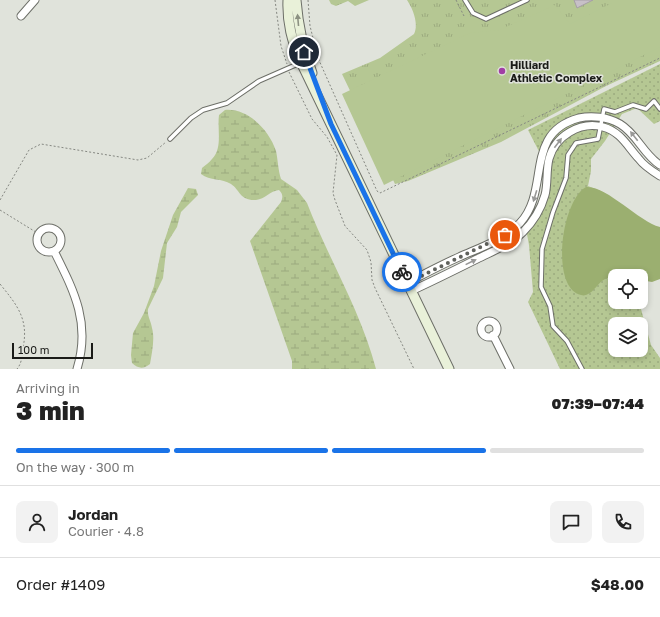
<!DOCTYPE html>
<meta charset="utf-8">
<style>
body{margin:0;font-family:"Golos Text",sans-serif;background:#f2f2f2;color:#222;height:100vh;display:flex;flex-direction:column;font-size:15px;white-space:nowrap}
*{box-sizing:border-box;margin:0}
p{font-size:13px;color:#767676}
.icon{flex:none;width:22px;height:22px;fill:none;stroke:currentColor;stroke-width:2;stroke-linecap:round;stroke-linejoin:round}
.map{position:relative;height:369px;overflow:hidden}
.sheet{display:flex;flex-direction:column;background:#fff;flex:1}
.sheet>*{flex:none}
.controls{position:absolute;left:608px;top:269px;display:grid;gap:8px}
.controls a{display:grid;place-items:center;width:40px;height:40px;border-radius:8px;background:#fff;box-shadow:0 2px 6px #0003;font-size:20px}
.scale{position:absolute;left:12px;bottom:10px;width:81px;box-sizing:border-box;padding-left:4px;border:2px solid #1a1b18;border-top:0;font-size:11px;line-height:14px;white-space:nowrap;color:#1a1b18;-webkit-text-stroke:3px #e0e3db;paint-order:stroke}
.pin{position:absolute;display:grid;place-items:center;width:34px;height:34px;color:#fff;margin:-17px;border:2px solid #fff;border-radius:50%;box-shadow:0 1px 4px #0007}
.courier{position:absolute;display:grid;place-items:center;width:40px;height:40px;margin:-20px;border:3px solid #1a73e8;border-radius:50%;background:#fff;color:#222;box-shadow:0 1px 5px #0007}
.headline em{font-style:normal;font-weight:800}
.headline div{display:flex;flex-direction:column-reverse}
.headline{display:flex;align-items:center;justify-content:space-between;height:68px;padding:0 16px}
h1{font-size:26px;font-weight:800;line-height:30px}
.bar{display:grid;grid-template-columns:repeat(4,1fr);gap:6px 4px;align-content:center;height:48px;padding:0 16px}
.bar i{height:5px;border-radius:3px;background:#e0e0e0}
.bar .selected{background:#1a73e8}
.bar p{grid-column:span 4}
.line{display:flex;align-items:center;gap:10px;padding:0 16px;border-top:1px solid #e0e0e0}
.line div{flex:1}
.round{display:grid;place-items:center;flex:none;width:42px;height:42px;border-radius:8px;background:#f2f2f2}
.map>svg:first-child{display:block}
.grass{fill:url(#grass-dots);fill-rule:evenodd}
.wetland{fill:url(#wetland-marsh)}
.park{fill:url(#park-tufts)}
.garden{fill:#b5c793}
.water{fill:#9baf70}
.building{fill:#c7c0c7;stroke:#a59ea5}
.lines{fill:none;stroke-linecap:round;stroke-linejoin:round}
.service-casing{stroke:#6d6f68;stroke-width:5.5}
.minor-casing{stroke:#6d6f68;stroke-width:9}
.secondary-casing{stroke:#6d6f68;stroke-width:11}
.path{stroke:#858781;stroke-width:1;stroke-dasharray:2 2;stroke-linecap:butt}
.service{stroke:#fff;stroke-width:3.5}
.minor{stroke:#fff;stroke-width:7}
.secondary{stroke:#e9f1d9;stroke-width:9}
.oneway{fill:#8c9182}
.oneway2{fill:#989897}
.done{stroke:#5f615c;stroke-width:4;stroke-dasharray:0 7.2}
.route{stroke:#1a73e8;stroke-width:5}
.poi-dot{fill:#a13ea5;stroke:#e0e3db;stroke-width:1.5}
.labels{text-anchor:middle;stroke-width:3;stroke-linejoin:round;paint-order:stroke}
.poi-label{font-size:11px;font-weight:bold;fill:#1a1b18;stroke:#e0e3db;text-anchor:start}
</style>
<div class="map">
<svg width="660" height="369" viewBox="0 0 660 369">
<defs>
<pattern id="grass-dots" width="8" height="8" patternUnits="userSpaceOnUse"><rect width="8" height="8" fill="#b5c793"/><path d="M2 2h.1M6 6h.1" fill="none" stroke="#9baa7e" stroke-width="1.8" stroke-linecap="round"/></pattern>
<pattern id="wetland-marsh" width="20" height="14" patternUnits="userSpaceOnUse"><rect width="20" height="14" fill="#b5c793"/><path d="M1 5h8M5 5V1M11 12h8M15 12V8" fill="none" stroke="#9baa7e"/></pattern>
<pattern id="park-tufts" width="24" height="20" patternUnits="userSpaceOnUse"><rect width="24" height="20" fill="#b5c793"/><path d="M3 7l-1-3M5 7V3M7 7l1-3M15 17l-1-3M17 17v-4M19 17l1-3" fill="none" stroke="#9baa7e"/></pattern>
</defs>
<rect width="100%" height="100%" fill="#e0e3db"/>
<path class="grass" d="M660,64v57l-6,3 -17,-16 -15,6 -17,27 -14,18v12l-3,15 15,6 14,10 15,74h-17v26h24l12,43 9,13v11h-100l-32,-67 5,-10 -4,-47 -3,-16 15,-22 7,-38 -20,-39zM615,324h26v26h-26z"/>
<path class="wetland" d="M225,110c23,-2 44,20 51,41 2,9 2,19 5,28l16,11 10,13c21,55 54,108 69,166h-84v-8l-42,-120 31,-39c2,-5 2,-8 -2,-12 -9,1 -14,9 -23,10 -16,1 -16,-10 -25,-16 -9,-6 -21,-3 -30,-10l1,-6c3,-3 7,-5 10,-9 11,-11 5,-30 7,-44z
M188,188l8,1 2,6 -17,17 -4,15 -10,16 -4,35 -15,31c-1,7 3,12 4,19 3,11 0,24 -2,36 -6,5 -12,5 -18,-1l-1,-8 2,-22 11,-20 10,-27 7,-35 12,-36z"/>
<path class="park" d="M329,0h40l-14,6 -7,-5 -12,5 -5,-2z
M407,0h253v61l-54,25 -105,56 -93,39 -13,3 -53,-110 38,-16 34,-24c5,-10 -1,-25 -7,-34z"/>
<path class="garden" d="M612,0h48v47l-276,138 -42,-91 128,-61 29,-3 56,-25 15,19 42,-21z"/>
<path class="water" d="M586,187c20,-2 52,34 74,40v52l-8,3 -11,-2v-4c-12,0 -25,-3 -36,3 -8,4 -14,19 -24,16 -31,-7 -20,-94 5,-108z"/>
<path class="building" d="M574,0h19l-16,8z"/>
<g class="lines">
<defs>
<path id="service" d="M465,0l8,13 13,6 41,-19
M170,139l21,-21 12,-8 24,-7 32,-22 41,-18
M582,369l-15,-28 -14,-15 -3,-20 -9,-19 1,-38 11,-37 13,-34 2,-23 8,-12 22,-4 6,-30 11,3 18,-7 13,4 8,-8 6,8"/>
<path id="minor" d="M21,16l14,-16
M37 240a12 12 0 1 1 24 0a12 12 0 1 1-24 0Z
M54,251c20,40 37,72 23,118
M407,283c17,-9 34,-18 52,-26 20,-9 45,-17 61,-34 31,-33 3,-90 59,-105 13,-3 29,-1 41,6 17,10 23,30 40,41
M411,291c22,-10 44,-21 66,-32 16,-8 33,-14 46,-27 10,-10 18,-23 22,-37 3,-11 1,-24 4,-36 6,-23 31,-38 54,-32 18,5 24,19 36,32 5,7 13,12 21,17
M481 329a8 8 0 1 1 16 0a8 8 0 1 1-16 0Z
M493,335l17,34"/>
<path id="secondary" d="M288,0c-1,23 4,41 13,62l148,307
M296,0c2,26 7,49 16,73"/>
</defs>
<use href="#service" class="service-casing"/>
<use href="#minor" class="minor-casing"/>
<use href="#secondary" class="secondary-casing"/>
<path class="path" d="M275,0l6,46 6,18
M308,0l2,26 8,32 59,133 3,2 280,-135
M456,0l8,16
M289,72l23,47 15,18 10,18 -4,38 2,7 10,26 22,24 4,12 1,18 3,8 39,81
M0,200l29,-50 12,-6 97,16 9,-2 19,-16
M0,210l39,24
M0,284c17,21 29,35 23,64 -1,8 -1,15 -6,21"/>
<use href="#service" class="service"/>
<use href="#minor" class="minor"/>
<use href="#secondary" class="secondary"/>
</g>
<defs><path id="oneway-solid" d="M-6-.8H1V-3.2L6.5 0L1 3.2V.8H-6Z"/></defs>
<use class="oneway" href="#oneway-solid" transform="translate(298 20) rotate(-95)"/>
<g class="oneway2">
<use href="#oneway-solid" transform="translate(634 136) rotate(-128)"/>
<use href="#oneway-solid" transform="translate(558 143) rotate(-53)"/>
<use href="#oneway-solid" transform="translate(535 196) rotate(107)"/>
<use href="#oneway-solid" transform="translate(471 262) rotate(-26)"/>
</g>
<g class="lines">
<path class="done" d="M402,272l5,11 98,-48"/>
<path class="route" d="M304,52l27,72 71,148"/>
</g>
<circle class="poi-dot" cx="502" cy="71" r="4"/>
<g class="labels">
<g class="poi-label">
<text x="510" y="69">Hilliard<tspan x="510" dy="13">Athletic Complex</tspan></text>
</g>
</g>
</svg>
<div class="controls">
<a><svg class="icon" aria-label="locate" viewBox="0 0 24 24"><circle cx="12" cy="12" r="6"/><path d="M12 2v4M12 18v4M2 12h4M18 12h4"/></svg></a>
<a><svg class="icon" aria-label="layers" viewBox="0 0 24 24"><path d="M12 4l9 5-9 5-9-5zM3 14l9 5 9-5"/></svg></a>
</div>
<div class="scale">100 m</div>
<div class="pin" style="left:505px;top:235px;background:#ea580c"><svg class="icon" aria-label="bag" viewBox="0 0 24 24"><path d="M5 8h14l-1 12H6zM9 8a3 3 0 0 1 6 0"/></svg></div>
<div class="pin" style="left:304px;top:52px;background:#1f2937"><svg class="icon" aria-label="home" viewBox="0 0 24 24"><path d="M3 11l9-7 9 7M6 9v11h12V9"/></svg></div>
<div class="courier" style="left:402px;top:272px"><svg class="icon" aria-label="bike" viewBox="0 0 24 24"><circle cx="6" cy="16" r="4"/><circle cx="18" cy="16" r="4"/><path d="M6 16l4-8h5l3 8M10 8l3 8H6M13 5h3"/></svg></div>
</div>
<section class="sheet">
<div class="headline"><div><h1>3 min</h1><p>Arriving in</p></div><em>07:39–07:44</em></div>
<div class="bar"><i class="selected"></i><i class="selected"></i><i class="selected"></i><i></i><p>On the way · 300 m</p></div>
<div class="line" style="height:72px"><a class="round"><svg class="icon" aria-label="person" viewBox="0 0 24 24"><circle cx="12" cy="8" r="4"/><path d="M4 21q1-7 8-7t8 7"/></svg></a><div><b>Jordan</b><p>Courier · 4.8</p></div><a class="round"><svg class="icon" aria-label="chat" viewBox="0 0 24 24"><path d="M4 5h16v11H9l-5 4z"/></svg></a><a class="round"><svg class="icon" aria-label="phone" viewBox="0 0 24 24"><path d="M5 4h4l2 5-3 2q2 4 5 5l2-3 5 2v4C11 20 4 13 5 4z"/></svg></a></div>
<div class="line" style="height:52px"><div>Order #1409</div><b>$48.00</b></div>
</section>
